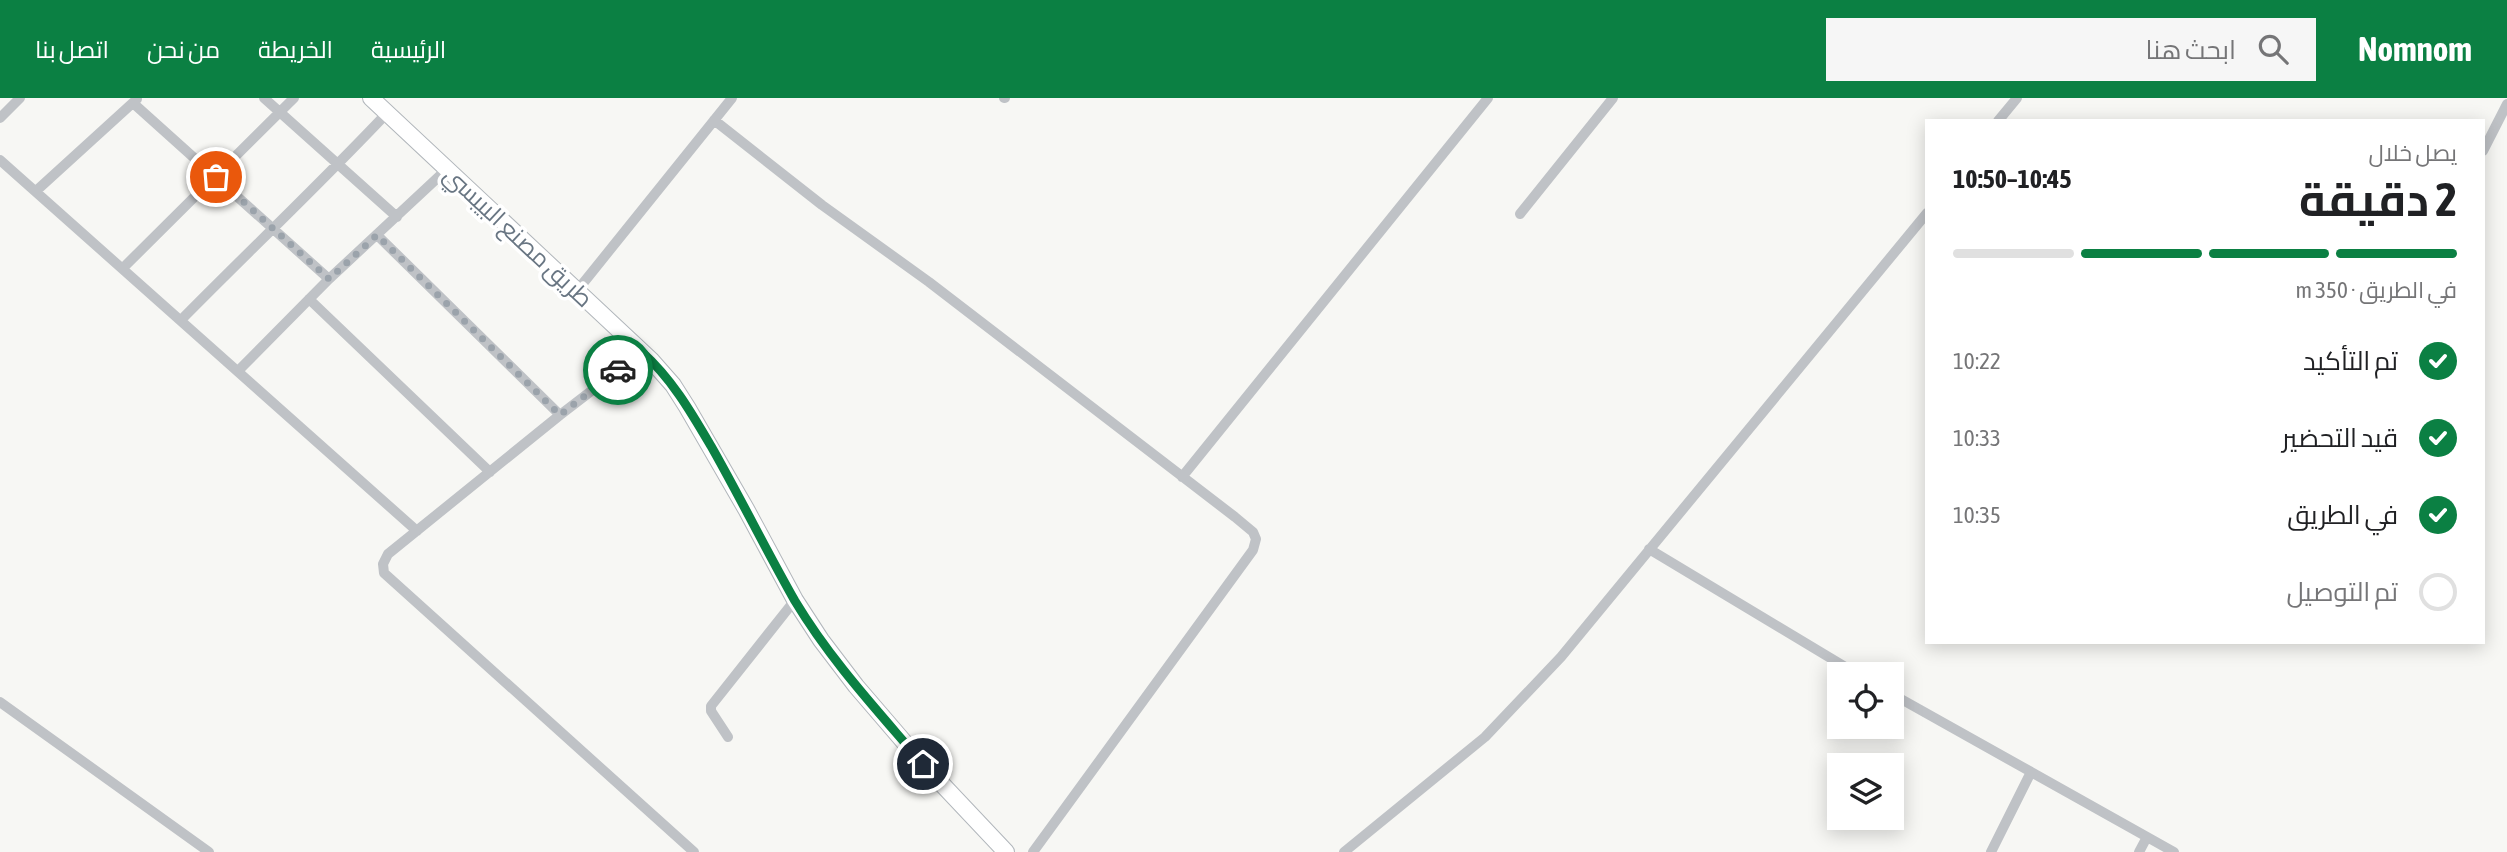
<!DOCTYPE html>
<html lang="ar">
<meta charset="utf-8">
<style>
body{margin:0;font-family:"Asap Condensed",Cairo,sans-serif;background:#f6f6f6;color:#202124;direction:rtl;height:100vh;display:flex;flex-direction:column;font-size:26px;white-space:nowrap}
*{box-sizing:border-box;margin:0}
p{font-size:23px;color:#757577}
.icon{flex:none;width:38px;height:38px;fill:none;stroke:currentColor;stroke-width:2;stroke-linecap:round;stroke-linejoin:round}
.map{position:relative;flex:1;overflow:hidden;direction:ltr}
.details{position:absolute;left:1925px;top:21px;width:560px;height:525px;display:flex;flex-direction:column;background:#fff;border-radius:0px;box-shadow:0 4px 18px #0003;direction:rtl}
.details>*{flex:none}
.controls{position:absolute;left:1827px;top:564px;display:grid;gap:14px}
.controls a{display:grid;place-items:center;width:77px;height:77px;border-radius:0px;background:#fff;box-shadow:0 4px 18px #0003;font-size:35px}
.pin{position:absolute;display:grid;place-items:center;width:60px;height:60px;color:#fff;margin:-30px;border:4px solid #fff;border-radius:50%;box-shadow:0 2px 7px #0007}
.courier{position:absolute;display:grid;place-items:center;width:70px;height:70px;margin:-35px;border:5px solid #0b8043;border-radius:50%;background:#fff;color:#222;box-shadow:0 2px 9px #0007}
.summary em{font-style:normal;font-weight:700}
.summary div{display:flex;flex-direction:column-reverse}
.summary{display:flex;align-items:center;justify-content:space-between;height:119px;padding:0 28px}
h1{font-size:46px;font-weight:700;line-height:52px}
.bar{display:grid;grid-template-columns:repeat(4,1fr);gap:10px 7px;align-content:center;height:84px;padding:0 28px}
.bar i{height:9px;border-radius:5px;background:#e0e0e0}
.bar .on{background:#0b8043}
.bar p{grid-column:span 4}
ol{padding:0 28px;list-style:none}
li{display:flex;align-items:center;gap:21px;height:77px}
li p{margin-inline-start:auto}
li .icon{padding:7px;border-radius:50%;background:#0b8043;color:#fff;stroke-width:4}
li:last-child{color:#757577}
li i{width:38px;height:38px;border:4px solid #e0e0e0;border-radius:50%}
header{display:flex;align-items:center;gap:42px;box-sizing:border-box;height:98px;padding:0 35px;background:#0b8043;color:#fff}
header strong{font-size:33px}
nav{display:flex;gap:38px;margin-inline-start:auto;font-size:24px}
.search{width:490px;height:63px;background:#f6f6f6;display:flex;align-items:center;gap:18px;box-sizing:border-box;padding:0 24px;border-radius:0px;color:#757577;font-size:26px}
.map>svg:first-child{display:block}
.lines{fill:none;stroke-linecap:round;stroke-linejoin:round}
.secondary-casing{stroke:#b1b6bb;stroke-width:18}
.street{stroke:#bfc2c6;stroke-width:10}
.secondary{stroke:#fff;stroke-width:16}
.done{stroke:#9ba3ab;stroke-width:7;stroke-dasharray:0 12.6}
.route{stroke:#0b8043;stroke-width:9}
.labels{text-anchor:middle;stroke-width:7;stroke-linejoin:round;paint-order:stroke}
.street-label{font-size:24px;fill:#697683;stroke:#fff}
</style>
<header>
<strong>Nomnom</strong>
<div class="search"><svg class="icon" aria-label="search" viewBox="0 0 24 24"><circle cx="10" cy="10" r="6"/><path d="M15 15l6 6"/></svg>ابحث هنا</div>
<nav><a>الرئيسية</a><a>الخريطة</a><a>من نحن</a><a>اتصل بنا</a></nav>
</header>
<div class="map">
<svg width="2507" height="754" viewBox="0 0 2507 754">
<rect width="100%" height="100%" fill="#f7f7f4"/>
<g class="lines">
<defs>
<path id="secondary" d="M371,0l280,262 22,25 14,22 59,102 49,91 26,40 35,46 67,78 83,88"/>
</defs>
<use href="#secondary" class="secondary-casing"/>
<path class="street" d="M264,0l133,119
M1004,0h1
M133,5l196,176
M0,20l20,-20
M714,22l108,85 107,77 306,235 18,15 3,7 -3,11 -220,302
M1998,23l19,-23
M2483,53l24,-47
M0,62l417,371
M36,93l101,-92
M1520,116l93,-116
M377,137l183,180
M123,170l171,-170
M576,194l156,-194
M309,201l181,173
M181,222c68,-69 139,-136 206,-207
M642,254l-82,63 -172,139 -5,10 1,9 310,279
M238,273l91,-92 117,-109
M1182,379l306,-379
M1649,451l208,125
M1892,596l282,158
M0,604l209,150
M728,639l-17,-26v-5l84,-106
M1344,754l141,-115 76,-80 366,-444
M1991,754l40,-80
M2139,754l8,-15"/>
<use href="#secondary" class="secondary"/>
</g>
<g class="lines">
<path class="done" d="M216,79l113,102 48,-44 183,180 58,-45"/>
<path class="route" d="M618,272l24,-18c30,27 49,60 69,94 29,51 55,104 84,155 36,60 83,110 128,163"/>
</g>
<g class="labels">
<g class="street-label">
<text transform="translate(518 139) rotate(43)" y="8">طريق مصنع البيبسي</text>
</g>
</g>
</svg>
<div class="controls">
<a><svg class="icon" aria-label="locate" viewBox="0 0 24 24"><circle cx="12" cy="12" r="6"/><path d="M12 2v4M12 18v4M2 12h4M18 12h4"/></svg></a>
<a><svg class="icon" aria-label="layers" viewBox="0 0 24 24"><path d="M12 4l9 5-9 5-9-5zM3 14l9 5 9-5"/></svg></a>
</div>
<div class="pin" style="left:216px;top:79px;background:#ea580c"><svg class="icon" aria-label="bag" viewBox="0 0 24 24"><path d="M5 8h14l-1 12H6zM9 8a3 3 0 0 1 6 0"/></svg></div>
<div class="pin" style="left:923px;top:666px;background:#1f2937"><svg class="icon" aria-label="home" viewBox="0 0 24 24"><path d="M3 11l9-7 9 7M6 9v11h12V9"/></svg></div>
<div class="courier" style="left:618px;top:272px"><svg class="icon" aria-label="car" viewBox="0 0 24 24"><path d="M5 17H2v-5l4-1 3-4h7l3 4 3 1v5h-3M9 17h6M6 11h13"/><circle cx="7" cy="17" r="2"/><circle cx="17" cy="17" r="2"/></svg></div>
<section class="details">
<div class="summary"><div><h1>2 دقيقة</h1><p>يصل خلال</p></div><em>10:45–10:50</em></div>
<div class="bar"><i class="on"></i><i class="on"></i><i class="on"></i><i></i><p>في الطريق · 350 m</p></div>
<ol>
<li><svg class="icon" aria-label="check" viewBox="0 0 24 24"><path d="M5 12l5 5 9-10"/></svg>تم التأكيد<p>10:22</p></li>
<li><svg class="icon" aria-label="check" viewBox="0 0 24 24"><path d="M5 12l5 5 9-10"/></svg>قيد التحضير<p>10:33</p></li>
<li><svg class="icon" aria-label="check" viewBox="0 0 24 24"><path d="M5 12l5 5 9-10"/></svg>في الطريق<p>10:35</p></li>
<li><i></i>تم التوصيل</li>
</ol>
</section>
</div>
